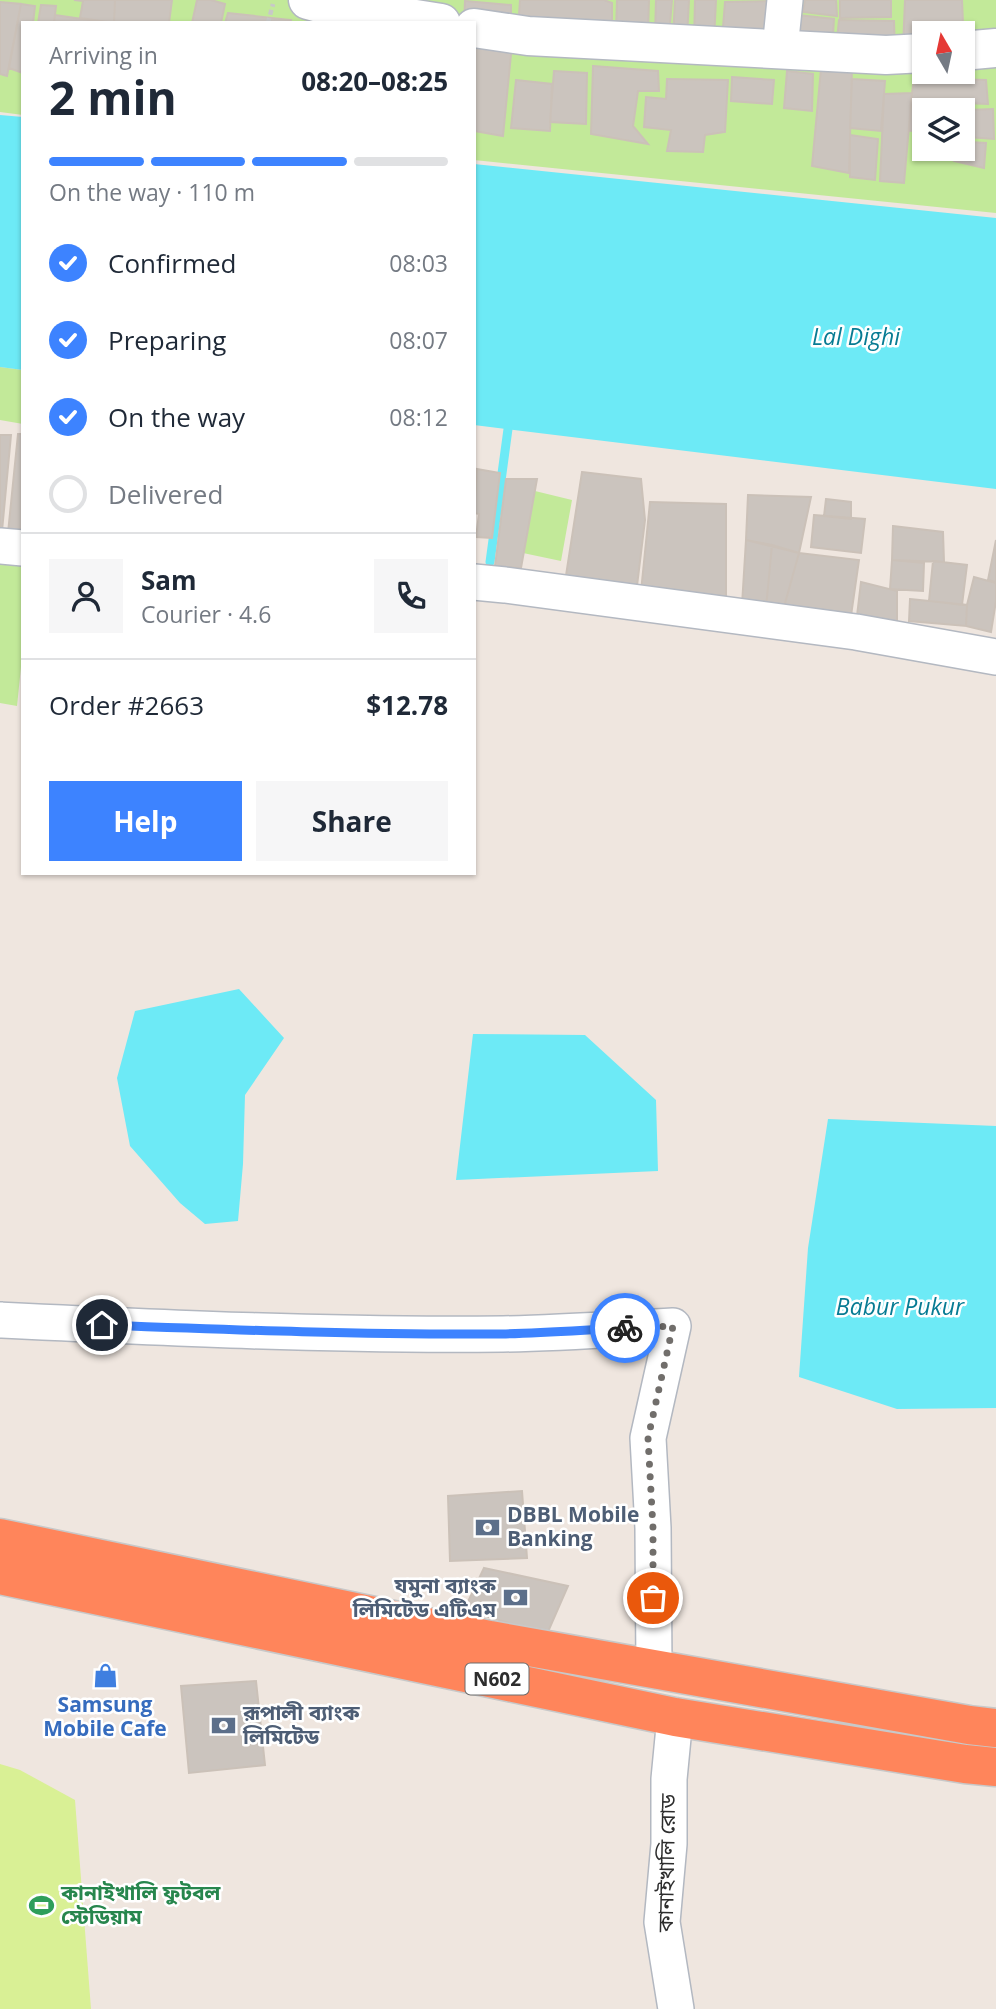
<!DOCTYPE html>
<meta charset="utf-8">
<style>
body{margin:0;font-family:"Open Sans","Noto Sans Bengali",sans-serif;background:#f6f6f7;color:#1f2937;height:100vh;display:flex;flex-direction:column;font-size:26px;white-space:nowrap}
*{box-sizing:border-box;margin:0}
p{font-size:23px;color:#747a83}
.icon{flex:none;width:38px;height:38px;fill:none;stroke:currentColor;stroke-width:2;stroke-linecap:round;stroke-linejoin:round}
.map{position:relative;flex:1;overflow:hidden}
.panel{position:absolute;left:21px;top:21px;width:455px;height:854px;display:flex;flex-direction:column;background:#fff;border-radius:0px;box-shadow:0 2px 5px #0004}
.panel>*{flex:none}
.needle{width:46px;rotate:351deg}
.buttons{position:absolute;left:912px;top:21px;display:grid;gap:14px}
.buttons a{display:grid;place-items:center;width:63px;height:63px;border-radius:0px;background:#fff;box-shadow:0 2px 5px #0004;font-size:35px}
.pin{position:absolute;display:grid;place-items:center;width:60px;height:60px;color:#fff;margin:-30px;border:4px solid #fff;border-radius:50%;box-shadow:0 2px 7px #0007}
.courier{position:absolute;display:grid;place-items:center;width:70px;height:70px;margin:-35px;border:5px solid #3d83ff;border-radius:50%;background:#fff;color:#222;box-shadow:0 2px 9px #0007}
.summary em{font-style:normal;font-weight:700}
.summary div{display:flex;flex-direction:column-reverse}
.summary{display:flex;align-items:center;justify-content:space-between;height:119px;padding:0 28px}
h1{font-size:46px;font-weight:700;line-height:52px}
.bar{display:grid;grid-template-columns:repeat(4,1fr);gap:10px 7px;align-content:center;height:84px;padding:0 28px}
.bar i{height:9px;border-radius:5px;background:#e0e1e3}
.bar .current{background:#3d83ff}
.bar p{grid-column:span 4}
.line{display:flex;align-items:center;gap:18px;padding:0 28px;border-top:2px solid #e0e1e3}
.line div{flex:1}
.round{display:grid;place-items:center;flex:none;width:74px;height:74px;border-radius:0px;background:#f6f6f7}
ol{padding:0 28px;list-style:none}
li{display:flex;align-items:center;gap:21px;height:77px}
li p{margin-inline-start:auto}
li .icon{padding:7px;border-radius:50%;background:#3d83ff;color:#fff;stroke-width:4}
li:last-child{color:#747a83}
li i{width:38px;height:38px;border:4px solid #e0e1e3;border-radius:50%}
.cta{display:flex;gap:14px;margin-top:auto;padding:14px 28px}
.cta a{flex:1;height:80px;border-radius:0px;background:#3d83ff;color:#fff;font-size:28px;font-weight:700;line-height:80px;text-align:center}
.cta a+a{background:#f6f6f7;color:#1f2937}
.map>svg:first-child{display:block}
.green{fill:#c2e999;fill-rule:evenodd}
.pitch{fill:#d9f095}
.water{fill:#6deaf6}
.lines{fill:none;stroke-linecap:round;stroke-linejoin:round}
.stream{stroke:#6deaf6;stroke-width:9}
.building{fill:#cbc4be;stroke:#cbc1b8;stroke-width:2}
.street-casing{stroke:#b3b8c1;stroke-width:38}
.secondary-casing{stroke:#b3b8c1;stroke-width:41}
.highway-casing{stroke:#c8c8c8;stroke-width:41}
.path{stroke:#c8c8c8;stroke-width:4.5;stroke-dasharray:5 3.5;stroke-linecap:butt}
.street{stroke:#fff;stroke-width:35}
.secondary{stroke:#fff;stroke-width:38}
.highway{stroke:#ff855b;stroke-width:38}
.done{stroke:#716e6b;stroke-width:7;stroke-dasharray:0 12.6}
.route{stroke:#3d83ff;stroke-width:9}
.labels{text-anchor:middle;stroke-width:5;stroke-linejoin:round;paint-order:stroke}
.shield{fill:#fff;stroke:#6c6c6c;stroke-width:2}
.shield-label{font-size:19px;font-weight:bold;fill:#2d2d2d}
.service-label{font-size:21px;font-weight:bold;fill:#4e5e75;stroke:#fff;text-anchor:start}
.shop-label{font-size:21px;font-weight:bold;fill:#366cbe;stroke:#fff}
.street-label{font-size:21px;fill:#2d2d2d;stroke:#fff}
.leisure-label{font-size:21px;font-weight:bold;fill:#27864d;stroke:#fff;text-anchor:start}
.water-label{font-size:23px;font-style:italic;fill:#077b93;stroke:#fff}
</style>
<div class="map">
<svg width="996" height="2009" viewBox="0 0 996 2009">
<rect width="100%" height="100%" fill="#efe6df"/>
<path class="green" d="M0,0h996v213l-522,-53v-137h-451v92l-23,-3zM924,33h38v39h-38zM924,110h38v39h-38z
M0,367l23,3v54l-23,-4z
M535,491l37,9 -11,61 -38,-8z
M0,546l23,2v119h-2l-4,39 -17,-3z"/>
<path class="pitch" d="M0,1764l20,6 55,30 16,209h-91z"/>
<path class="water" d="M0,115l23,2v253l-23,-3z
M474,164l522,54v271l-522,-64z
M239,989l45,49 -39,57 -2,69 -5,57 -33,3 -25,-21 -50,-57 -13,-68 18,-67z
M473,1034l112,1 71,65 2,71 -202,9z
M828,1119l168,7v282l-99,1 -98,-32 9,-129z"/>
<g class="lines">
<path class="stream" d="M490,562l18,-133"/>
</g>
<path class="building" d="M74,0h41l-1,23 -34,-5 3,-17z
M115,0h57l-3,23h-55z
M197,0h14l14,4 -4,19h-29z
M520,0h84l8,3v32l-94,-6z
M617,0h32l-1,33h-32z
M656,0h16l-3,36h-14z
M675,0h14l-2,38h-14z
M695,0h21l-2,40 -20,1z
M805,0h31l1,16 -34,-4z
M840,0h51v17l-51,1z
M905,0h57l2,46 -2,-13h-38v14l-21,1z
M465,1l46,4v22l-47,-5z
M776,1l-3,40 -51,-1 3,-38z
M0,2l21,2 -14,72 -7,-2z
M21,4l14,2 -2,17h-10v50l-14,-5z
M41,5l15,1 -2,17h-16z
M228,13l63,7 -1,3h-65z
M55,15l35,5v3h-36z
M798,15l36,4 -2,30 -37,-4z
M839,20l55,1 1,30 -59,-2z
M474,40l38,4 -9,92 -29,-5z
M593,66l65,5 1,20h-21l-5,35 15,18 -57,-10z
M852,67l-3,106 -37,-7 9,-97z
M554,71l33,2 -1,51 -36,-2z
M787,71l26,3 -1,37 -28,-3z
M732,77l42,3 -2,24 -41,-3z
M914,78l72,2 2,24 -77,-3z
M667,79l61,1 -3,52 -20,3 -2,17 -36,-1 4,-21 -27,-3 2,-30 20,2z
M852,79l33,2 -4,50 -31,-3z
M516,80l36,4 -2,47 -39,-3z
M912,93l-8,90 -24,-2 4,-87z
M911,101l36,1v8h-23v20l-15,1z
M993,109l1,30 -26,-2 1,-27z
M969,110l-1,32 18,1 -2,25 -30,-7 1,-12h7v-38z
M850,135l28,4 -3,41 -25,-3z
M18,434h5v100l-15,-1z
M0,435h11l-9,96h-2z
M477,469l23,4 -8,65 -16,-1 3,-23 -5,-1z
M582,472l59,7 4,41 -9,74 -71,-12z
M506,479h31l-16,89 -26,-2z
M748,495l63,2 -12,56 -53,-13z
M826,499l25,3v17l-27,-3z
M650,502l76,2v99l-85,-11z
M814,515l51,4 -4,34 -50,-6z
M893,526l50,6 1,30 -52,-2z
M746,540l26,5 -6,63 -24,-3z
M996,540v42l-8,-2z
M772,545l27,8 -15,54 -18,1z
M799,553l60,7 -8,56 -67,-9z
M892,560l32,3 -1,28 -33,-2z
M933,561l34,4 -5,40 -33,-4z
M974,577l22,6v18l-5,31 -25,-6 1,-21z
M861,582l36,9v34l-40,-9z
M910,599l57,6 -1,21 -57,-5z
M522,1491l5,67 -77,3 -2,-65z
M484,1568l84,18 -21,48 -83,-24z
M256,1681l9,84 -76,8 -8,-87z"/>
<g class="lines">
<defs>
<path id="street" d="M780,49l5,-49
M0,546l23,2
M474,582l31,3 351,47 140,25
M0,1320c168,8 335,16 503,14 57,-1 113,-5 170,-8l-25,112 5,90 1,141
M675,1717l-6,62v65l-7,78 14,87"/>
<path id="secondary" d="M308,0l18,5 115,18
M474,28l54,8 358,19 38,-2
M962,51l34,-3"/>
<path id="highway" d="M0,1538l490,102 479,85 27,3
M0,1575l675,142 290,47 31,3"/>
</defs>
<use href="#street" class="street-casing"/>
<use href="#secondary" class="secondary-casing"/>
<use href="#highway" class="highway-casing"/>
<path class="path" d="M268,23l5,-19"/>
<use href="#street" class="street"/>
<use href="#secondary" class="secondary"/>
<use href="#highway" class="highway"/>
</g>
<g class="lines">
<path class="done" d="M625,1328l48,-2 -25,112 5,90v70"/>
<path class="route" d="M102,1325c133,5 267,10 400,9 41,-1 82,-4 123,-6"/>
</g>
<defs>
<symbol id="bank-bare" viewBox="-9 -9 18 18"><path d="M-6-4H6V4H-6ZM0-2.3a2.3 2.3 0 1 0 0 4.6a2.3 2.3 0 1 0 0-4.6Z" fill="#5c6f8a" stroke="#fff" stroke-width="2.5" paint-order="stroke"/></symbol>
<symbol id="shop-bare" viewBox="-9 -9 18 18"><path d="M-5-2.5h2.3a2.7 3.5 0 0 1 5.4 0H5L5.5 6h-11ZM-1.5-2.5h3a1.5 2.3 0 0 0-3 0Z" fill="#3f7fe0" stroke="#fff" stroke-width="2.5" paint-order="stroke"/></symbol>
<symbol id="stadium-bare" viewBox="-9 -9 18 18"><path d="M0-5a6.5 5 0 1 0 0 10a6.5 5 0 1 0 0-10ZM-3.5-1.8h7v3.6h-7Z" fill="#2e9e5b" stroke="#fff" stroke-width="2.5" paint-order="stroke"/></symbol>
</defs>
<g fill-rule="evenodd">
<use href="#bank-bare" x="470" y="1510" width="35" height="35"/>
<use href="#bank-bare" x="498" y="1580" width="35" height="35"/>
<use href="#shop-bare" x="88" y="1658" width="35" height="35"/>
<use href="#bank-bare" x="206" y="1708" width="35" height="35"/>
<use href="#stadium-bare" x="24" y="1888" width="35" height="35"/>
</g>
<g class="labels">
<rect class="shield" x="465.5" y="1663.5" width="63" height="31" rx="5"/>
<g class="shield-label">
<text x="497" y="1686">N602</text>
</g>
<g class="service-label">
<text x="507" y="1522">DBBL Mobile<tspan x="507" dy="24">Banking</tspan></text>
<text x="496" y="1593" text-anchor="end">যমুনা ব্যাংক<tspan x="496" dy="24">লিমিটেড এটিএম</tspan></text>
<text x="243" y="1720">রূপালী ব্যাংক<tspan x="243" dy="24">লিমিটেড</tspan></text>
</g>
<g class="shop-label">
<text x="105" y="1712">Samsung<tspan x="105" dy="24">Mobile Cafe</tspan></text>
</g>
<g class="street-label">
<text transform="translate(667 1863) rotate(-89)" y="7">কানাইখালি রোড</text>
</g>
<g class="leisure-label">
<text x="61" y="1900">কানাইখালি ফুটবল<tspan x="61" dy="24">স্টেডিয়াম</tspan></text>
</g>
<g class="water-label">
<text x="856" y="345">Lal Dighi</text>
<text x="900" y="1315">Babur Pukur</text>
</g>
</g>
</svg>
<div class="buttons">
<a><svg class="needle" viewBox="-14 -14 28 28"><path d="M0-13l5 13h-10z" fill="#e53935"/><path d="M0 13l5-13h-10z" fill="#747a83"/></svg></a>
<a><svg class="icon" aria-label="layers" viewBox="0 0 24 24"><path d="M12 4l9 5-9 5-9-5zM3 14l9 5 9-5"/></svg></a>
</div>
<div class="pin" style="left:653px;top:1598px;background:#ea580c"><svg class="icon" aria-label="bag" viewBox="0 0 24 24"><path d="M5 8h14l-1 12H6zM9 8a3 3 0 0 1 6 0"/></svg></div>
<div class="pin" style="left:102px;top:1325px;background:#1f2937"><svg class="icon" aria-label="home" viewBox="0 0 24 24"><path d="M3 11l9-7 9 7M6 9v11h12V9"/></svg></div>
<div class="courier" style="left:625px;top:1328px"><svg class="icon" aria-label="bike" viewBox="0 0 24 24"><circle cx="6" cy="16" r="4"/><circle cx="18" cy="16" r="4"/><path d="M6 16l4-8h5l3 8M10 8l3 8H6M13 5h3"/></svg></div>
<section class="panel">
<div class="summary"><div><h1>2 min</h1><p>Arriving in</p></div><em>08:20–08:25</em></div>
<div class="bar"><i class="current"></i><i class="current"></i><i class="current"></i><i></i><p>On the way · 110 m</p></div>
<ol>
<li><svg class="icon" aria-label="check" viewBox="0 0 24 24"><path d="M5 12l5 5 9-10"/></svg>Confirmed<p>08:03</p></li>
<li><svg class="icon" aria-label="check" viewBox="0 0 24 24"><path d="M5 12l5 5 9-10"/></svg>Preparing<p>08:07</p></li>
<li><svg class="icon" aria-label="check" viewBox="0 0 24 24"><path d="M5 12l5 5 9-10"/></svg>On the way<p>08:12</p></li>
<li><i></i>Delivered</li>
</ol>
<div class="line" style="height:126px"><a class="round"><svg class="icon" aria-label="person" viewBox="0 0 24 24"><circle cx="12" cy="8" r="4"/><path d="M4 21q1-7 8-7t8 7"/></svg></a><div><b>Sam</b><p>Courier · 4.6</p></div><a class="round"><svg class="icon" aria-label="phone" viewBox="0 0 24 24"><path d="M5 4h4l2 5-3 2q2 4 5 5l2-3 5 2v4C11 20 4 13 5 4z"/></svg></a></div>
<div class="line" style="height:91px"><div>Order #2663</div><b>$12.78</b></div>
<div class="cta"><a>Help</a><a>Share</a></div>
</section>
</div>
